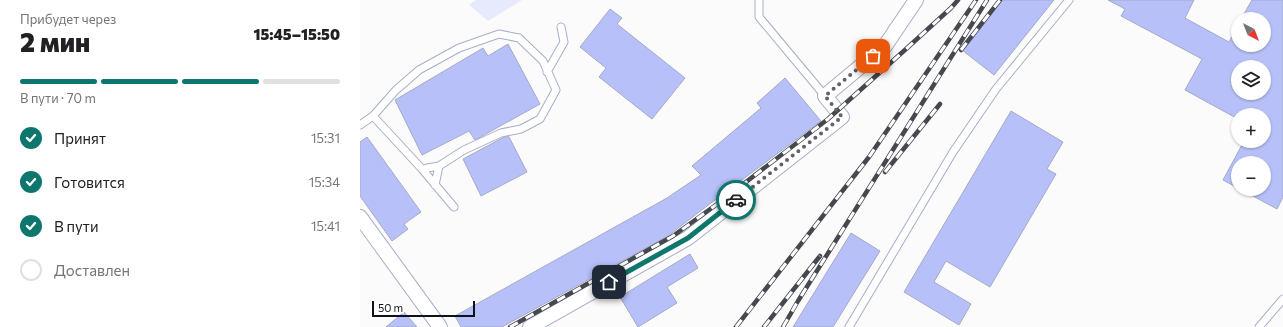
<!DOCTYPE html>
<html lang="ru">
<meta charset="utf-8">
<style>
body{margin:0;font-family:Commissioner,sans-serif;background:#f6f6f6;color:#202124;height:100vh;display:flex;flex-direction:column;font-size:15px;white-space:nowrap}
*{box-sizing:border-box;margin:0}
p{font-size:13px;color:#757577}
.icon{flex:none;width:22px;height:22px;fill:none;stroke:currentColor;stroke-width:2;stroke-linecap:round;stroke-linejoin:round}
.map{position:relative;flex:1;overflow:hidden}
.details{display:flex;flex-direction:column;background:#fff;width:360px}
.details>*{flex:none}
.needle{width:26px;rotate:138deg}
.tools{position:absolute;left:871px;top:12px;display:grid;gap:8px}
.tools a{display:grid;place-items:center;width:40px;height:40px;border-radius:50%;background:#fff;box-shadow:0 1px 3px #0004;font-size:20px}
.scale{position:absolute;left:12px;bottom:10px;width:103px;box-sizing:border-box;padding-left:4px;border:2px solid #0f111a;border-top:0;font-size:11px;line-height:14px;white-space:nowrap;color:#0f111a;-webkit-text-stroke:3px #fff;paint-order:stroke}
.pin{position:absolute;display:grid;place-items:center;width:34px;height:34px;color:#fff;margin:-17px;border-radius:8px;box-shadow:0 2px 6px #0006}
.courier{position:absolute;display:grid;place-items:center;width:40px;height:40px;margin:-20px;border:3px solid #0f766e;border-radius:50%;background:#fff;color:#222;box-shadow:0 1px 5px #0007}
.headline em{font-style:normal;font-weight:800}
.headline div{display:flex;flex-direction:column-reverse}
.headline{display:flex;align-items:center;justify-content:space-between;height:68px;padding:0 20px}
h1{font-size:26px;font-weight:800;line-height:30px}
.bar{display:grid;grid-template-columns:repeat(4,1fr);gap:6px 4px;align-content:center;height:48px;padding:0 20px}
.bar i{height:5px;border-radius:3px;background:#e0e0e0}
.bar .current{background:#0f766e}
.bar p{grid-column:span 4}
ol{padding:0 20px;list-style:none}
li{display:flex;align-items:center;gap:12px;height:44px}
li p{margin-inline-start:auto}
li .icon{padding:4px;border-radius:50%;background:#0f766e;color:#fff;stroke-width:4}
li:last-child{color:#757577}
li i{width:22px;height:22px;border:2px solid #e0e0e0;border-radius:50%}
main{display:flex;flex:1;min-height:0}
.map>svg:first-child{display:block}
.green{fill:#e7eafc}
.building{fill:#b7c0f9;stroke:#a5aac5;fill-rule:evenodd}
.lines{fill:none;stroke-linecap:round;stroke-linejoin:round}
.lane-casing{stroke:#a8adc9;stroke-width:9}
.street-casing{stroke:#a8adc9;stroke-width:16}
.lane{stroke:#fff;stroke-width:7}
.street{stroke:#fff;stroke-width:14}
.rail-casing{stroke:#46484f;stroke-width:4.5}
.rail{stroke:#fff;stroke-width:3;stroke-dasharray:9;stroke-linecap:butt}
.done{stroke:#626369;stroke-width:4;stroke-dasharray:0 7.2}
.route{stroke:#0f766e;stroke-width:5}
</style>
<main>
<section class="details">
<div class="headline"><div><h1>2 мин</h1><p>Прибудет через</p></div><em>15:45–15:50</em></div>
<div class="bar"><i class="current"></i><i class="current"></i><i class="current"></i><i></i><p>В пути · 70 m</p></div>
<ol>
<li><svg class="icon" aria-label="check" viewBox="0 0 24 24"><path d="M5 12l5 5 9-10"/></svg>Принят<p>15:31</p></li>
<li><svg class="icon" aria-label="check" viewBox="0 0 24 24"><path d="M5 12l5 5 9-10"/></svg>Готовится<p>15:34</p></li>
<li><svg class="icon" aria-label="check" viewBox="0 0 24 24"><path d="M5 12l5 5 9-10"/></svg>В пути<p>15:41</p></li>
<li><i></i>Доставлен</li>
</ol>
</section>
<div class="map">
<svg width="923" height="327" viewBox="0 0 923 327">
<rect width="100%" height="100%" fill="#fbfbfb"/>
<path class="green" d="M116,0h46l-34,21 -19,-16z"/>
<path class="building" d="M642,0h52l-60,75 -32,-25z
M748,0h86l-9,18 44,24 9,-17v20h26v-26h-23l11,-19h31v197l-6,12 -37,-20h24v-26h-26v25l-15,-8 21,-39h20v-26h-26v4l-53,-29 17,-31 -81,-43 4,-7zM878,67h26v26h-26z
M250,9l12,9 -5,6 68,54 -33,41 -53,-42 7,-9 -26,-21z
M148,44l32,60 -65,36 -6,-9 -47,24 -27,-55 88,-52 5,8z
M425,78l36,43 -118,88 -35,27 -166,91h-41l-6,-11 212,-118 34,-23 -9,-9 69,-58 -4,-5z
M651,111l52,31 -16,27 9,5 -66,113 -44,-26 -12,21 37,22 -12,21 -55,-33z
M148,135l19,37 -46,24 -18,-37z
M7,137l54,75 -17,12 4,5 -16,12 -32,-45v-54z
M491,233l29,18 -47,76h-40z
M330,254l8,14 -31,19 10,16 -39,24 -18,-30z
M44,312l13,15h-31z"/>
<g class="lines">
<defs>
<path id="lane" d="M399,0v17l66,79
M187,72l17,-30 -3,-15
M0,125l13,-9 23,-26 23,-20 40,-22 40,-14 20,4 24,23 13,29 -16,29 -19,10 -20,4 -37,17 -25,16 -17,3 -49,-53
M62,169l32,38
M75,185l4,-19
M489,327l104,-175 43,-63 73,-89
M899,327l24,-28"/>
<path id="street" d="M0,217l80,110
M170,327l158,-89 154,-121 -17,-21 60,-50 31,-46"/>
</defs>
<use href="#lane" class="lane-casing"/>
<use href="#street" class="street-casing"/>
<use href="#lane" class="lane"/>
<use href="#street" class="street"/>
<defs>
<path id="rail" d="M601,50l39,-50
M525,172l55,-68
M150,327l163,-91 47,-34 108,-83 78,-70 45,-41 7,-8
M376,327l133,-170 107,-157
M404,327l56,-71
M423,327l15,-26 189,-301"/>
</defs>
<use href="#rail" class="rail-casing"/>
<use href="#rail" class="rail"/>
</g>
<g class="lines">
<path class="done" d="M376,200l106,-83 -17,-21 48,-40"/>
<path class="route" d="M249,282l79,-44 48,-38"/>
</g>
</svg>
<div class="tools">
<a><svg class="needle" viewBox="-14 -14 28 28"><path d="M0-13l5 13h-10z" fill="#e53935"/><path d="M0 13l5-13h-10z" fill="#757577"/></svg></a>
<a><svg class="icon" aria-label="layers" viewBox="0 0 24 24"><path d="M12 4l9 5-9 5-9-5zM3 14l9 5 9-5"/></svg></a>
<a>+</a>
<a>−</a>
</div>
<div class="scale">50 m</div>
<div class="pin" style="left:513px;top:56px;background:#ea580c"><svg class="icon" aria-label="bag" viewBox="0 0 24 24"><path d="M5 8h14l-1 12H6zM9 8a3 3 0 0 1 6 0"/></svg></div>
<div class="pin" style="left:249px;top:282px;background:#1f2937"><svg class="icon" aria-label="home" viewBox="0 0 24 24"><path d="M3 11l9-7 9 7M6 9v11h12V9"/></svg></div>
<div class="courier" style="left:376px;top:200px"><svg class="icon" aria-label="car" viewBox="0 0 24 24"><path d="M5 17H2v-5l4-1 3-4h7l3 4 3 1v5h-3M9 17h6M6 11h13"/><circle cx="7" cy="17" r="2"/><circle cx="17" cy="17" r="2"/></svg></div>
</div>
</main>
